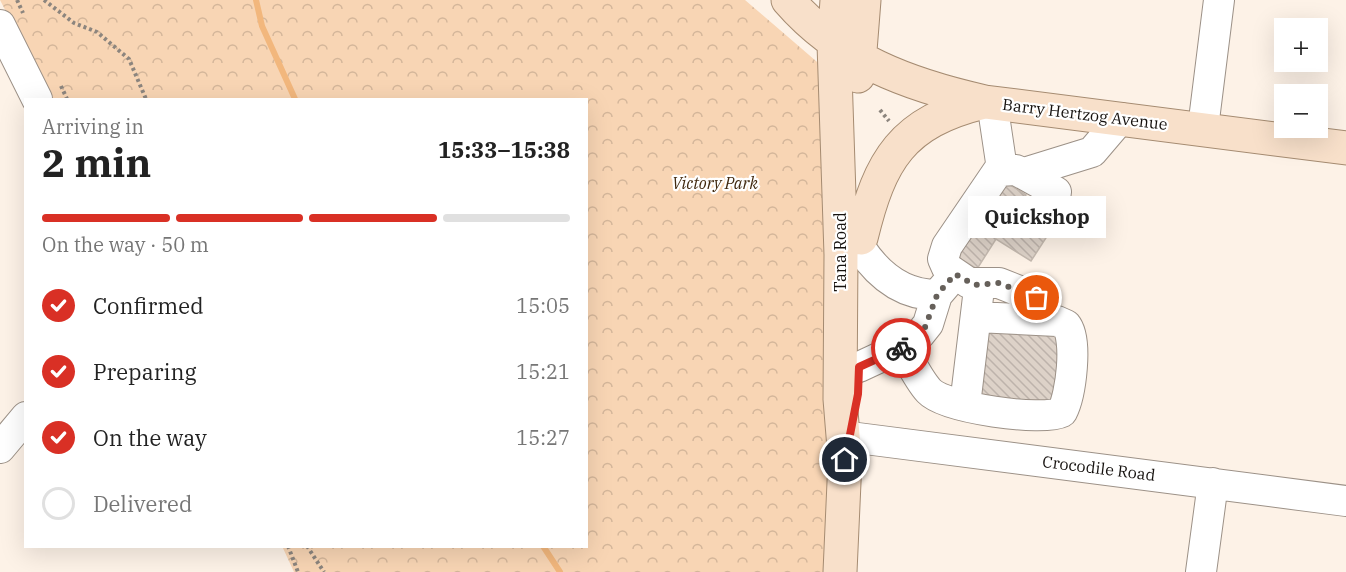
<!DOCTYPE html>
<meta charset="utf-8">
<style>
body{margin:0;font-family:"IBM Plex Serif",serif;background:#f2f2f2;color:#222;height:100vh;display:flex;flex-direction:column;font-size:22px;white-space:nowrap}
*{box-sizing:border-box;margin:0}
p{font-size:20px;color:#767676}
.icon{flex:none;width:33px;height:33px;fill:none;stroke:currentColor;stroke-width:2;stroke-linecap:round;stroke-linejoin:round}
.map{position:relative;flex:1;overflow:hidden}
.sheet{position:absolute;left:24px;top:98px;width:564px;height:450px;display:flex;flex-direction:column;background:#fff;border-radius:0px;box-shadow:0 6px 24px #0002}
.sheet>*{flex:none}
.tools{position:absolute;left:1274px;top:18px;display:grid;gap:12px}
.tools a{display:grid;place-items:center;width:54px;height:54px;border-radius:0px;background:#fff;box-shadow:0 6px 24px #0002;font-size:30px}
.pin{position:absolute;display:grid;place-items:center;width:51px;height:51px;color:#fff;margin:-26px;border:3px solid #fff;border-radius:50%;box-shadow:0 2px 6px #0007}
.courier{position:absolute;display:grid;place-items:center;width:60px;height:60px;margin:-30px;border:4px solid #d93025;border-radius:50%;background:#fff;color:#222;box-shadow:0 2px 8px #0007}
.bubble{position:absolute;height:42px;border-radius:0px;background:#fff;box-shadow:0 6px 24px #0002;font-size:20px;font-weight:700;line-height:42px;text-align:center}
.headline em{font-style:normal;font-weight:700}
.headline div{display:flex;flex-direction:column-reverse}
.headline{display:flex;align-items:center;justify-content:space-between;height:102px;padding:0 18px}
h1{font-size:39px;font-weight:700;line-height:45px}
.bar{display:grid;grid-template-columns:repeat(4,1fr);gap:9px 6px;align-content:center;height:72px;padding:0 18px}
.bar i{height:8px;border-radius:4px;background:#e0e0e0}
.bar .current{background:#d93025}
.bar p{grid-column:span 4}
ol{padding:0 18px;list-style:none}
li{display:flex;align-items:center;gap:18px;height:66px}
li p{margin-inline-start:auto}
li .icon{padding:6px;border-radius:50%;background:#d93025;color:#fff;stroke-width:4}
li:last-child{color:#767676}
li i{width:33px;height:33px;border:3px solid #e0e0e0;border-radius:50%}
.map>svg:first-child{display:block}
.park{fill:url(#park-crowns)}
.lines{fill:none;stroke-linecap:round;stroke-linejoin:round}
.stream{stroke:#f2b77d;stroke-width:6}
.building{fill:url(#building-back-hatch);stroke:#c4b9af;stroke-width:1.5}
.minor-casing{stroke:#9c9187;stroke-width:32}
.major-casing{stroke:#a58b71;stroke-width:35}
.path{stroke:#8c857e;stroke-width:4;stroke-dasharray:3 3;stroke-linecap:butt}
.minor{stroke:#fff;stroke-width:30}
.major{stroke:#f8e0ca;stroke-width:33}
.done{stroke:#66605a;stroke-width:6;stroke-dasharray:0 10.8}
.route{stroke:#d93025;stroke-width:8}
.labels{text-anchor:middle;stroke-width:4.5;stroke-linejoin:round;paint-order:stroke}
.street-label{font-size:16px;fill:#15110e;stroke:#fff}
.park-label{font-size:16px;font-style:italic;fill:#41290f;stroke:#fff}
</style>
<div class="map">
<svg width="1346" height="572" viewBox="0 0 1346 572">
<defs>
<pattern id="park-crowns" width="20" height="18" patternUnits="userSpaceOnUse" patternTransform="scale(1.5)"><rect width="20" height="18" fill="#f8d5b4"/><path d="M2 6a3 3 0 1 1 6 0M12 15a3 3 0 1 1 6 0" fill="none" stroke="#d4b69a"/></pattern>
<pattern id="building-back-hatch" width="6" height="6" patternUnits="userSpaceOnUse" patternTransform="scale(1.5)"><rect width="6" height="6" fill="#ddd2c8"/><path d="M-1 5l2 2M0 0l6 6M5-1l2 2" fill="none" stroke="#bdb3ab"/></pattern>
</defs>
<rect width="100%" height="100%" fill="#fdf2e7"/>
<path class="park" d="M0,0h745l100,86 -21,486h-530l-12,-26h304v-447h-535z"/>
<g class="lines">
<path class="stream" d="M256,0l6,26 33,73
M543,546l17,26"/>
</g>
<path class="building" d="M1004,181l22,14 -5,7 34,22 -24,37 -35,-22 -19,30 -21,-13z
M981,322l83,7 -10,80 -82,-8z"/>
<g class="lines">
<defs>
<path id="minor" d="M0,25l37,74
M992,102l10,67
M1203,128l16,-128
M1024,173l68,-21 29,-34
M861,249c18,27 42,46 76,46
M1037,298l-38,-15h-30l-22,-15 -4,-9 4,-13 51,-75 18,-1 40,22
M902,347c8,14 16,32 27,44 16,17 113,31 133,21 9,-17 16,-73 4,-87l-9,-4 -81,-4
M859,367l43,-20 18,-13 8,-10 9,-29 18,-21
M965,405l13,-108
M842,436l504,65
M0,448l26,-31
M1201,572l12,-89"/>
<path id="major" d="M788,0c52,60 121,85 197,102l361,46
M837,0l-3,44 7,211 -1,144 5,61 -5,112
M858,76l6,-76
M861,238c19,-79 41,-116 123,-136"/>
</defs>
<use href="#minor" class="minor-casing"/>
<use href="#major" class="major-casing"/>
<path class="path" d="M17,0l6,13
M44,0l30,23 23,9 32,27 17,40
M61,86l6,13
M880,110l9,11
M288,546l10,26
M307,546l17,26"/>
<use href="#minor" class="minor"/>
<use href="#major" class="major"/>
</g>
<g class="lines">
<path class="done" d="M901,348l23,-18 13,-35 18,-21 20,11 24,-2 38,15"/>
<path class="route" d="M845,460l13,-66 1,-27 42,-19"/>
</g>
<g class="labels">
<g class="street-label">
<text transform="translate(1085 114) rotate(7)" y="6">Barry Hertzog Avenue</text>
<text transform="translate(840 252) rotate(-90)" y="6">Tana Road</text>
<text transform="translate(1099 468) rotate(7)" y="6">Crocodile Road</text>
</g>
<g class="park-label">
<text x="715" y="189">Victory Park</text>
</g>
</g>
</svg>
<div class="tools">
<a>+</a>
<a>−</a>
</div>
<div class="pin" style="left:1037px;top:298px;background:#ea580c"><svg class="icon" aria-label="bag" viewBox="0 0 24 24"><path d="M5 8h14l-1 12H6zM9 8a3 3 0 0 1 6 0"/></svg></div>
<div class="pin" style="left:845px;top:460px;background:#1f2937"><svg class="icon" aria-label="home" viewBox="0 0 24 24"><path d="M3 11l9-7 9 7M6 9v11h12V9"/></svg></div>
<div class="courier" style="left:901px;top:348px"><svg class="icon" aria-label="bike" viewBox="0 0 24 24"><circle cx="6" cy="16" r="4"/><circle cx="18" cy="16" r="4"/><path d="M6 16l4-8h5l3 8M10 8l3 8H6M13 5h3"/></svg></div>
<div class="bubble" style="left:968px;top:196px;width:138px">Quickshop</div>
<section class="sheet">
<div class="headline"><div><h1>2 min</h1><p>Arriving in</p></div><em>15:33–15:38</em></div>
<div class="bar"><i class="current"></i><i class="current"></i><i class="current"></i><i></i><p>On the way · 50 m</p></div>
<ol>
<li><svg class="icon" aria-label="check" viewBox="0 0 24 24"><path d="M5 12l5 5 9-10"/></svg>Confirmed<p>15:05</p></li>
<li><svg class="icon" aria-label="check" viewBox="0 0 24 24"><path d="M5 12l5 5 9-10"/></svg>Preparing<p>15:21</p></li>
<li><svg class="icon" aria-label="check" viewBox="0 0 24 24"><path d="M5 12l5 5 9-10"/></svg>On the way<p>15:27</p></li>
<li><i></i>Delivered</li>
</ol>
</section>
</div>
